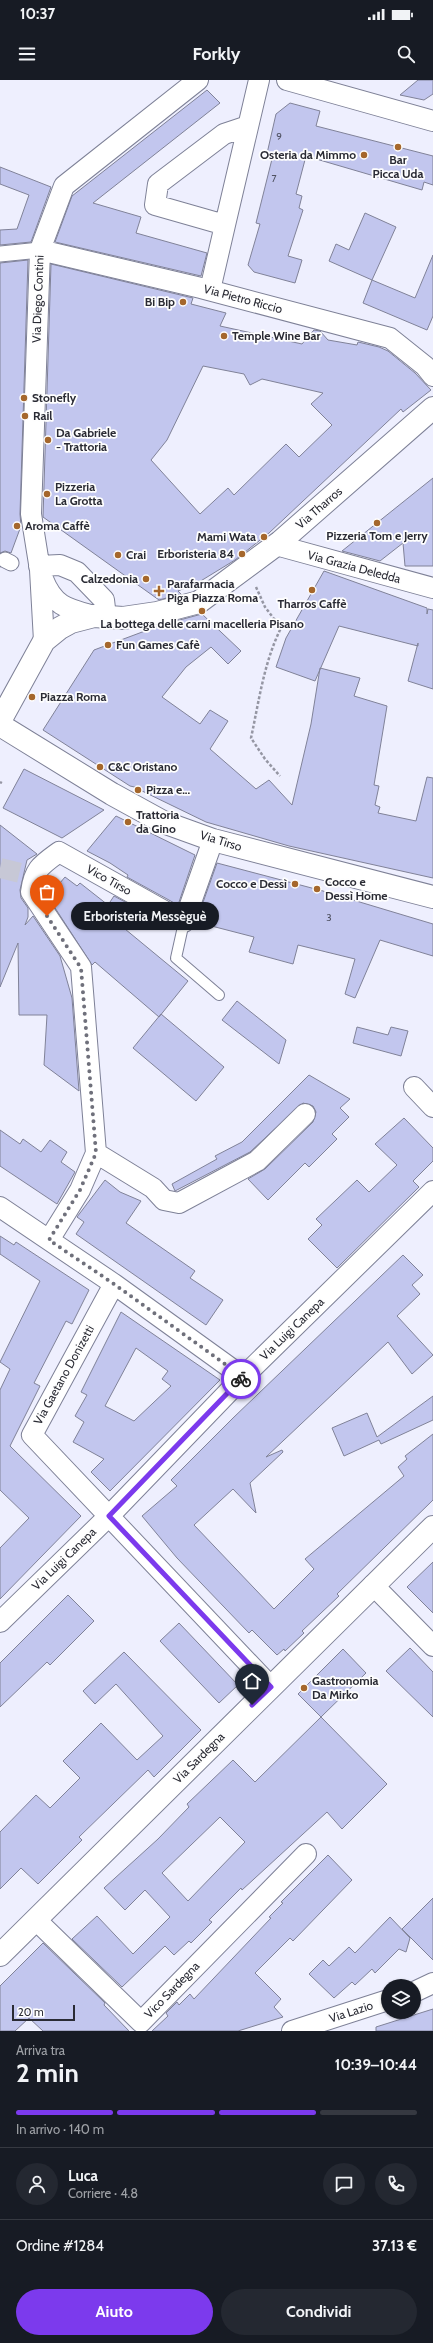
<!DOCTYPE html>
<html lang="it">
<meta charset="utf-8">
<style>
body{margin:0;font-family:Cabin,sans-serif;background:#242831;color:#f1f3f6;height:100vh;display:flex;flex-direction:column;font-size:15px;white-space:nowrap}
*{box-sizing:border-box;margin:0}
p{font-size:13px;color:#9ea1a6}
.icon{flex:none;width:22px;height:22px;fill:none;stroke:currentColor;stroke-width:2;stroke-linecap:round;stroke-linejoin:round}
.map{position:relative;height:1951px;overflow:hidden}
.panel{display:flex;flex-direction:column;background:#171b24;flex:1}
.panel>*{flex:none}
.tools{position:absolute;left:381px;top:1899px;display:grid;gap:8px}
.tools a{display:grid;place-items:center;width:40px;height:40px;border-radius:50%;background:#171b24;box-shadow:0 1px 3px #0004;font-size:20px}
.scale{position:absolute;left:12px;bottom:10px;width:63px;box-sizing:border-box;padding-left:4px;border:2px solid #2a2b34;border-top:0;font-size:11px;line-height:14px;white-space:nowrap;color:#2a2b34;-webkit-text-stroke:3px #fefefe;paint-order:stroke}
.pin{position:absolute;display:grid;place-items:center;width:34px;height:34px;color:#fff;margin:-41px -17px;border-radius:50% 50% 50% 0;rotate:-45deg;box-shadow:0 0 4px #0007}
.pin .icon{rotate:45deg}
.courier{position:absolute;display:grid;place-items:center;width:40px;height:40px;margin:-20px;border:3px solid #7c3aed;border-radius:50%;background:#fff;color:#222;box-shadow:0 1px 5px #0007}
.bubble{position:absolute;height:28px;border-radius:14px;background:#171b24;box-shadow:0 1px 3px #0004;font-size:13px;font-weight:800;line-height:28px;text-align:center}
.overview em{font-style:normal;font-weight:800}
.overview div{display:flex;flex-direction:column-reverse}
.overview{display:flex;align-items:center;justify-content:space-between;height:68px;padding:0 16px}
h1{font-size:26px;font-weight:800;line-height:30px}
.bar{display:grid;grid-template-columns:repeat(4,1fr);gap:6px 4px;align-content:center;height:48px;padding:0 16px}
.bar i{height:5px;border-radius:3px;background:#363941}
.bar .on{background:#7c3aed}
.bar p{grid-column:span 4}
.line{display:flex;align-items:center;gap:10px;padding:0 16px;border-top:1px solid #363941}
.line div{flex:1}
.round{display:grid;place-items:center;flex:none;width:42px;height:42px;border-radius:21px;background:#242831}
.action{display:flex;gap:8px;margin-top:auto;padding:8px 16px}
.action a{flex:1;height:46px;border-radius:24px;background:#7c3aed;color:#fff;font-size:16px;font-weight:800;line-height:46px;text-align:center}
.action a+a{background:#242831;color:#f1f3f6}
.status{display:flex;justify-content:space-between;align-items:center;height:28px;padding:0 20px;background:#171b24;direction:ltr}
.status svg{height:11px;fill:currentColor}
header{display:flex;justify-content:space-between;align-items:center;height:52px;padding:0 16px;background:#171b24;font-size:18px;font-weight:800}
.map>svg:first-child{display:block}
.building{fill:#c2c6ee;stroke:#808298;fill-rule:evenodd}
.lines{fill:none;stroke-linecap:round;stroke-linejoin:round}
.minor-tunnel{stroke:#c7c8d6;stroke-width:20;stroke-dasharray:20 10;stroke-linecap:butt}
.service-casing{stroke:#7e8197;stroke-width:12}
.pedestrian-casing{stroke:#7e8197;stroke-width:17}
.minor-casing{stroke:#7e8197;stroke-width:22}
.tertiary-casing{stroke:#7e8197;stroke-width:24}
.path{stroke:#9596a3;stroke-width:2.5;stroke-dasharray:3 2;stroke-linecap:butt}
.service{stroke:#fff;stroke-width:10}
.pedestrian{stroke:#fff;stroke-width:15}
.minor{stroke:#fff;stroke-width:20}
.tertiary{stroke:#fff;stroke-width:22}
.done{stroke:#6f707b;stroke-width:4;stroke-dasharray:0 7.2}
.route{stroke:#7c3aed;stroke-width:5}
.poi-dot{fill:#a5672c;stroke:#fefefe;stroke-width:1.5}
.labels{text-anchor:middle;stroke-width:3.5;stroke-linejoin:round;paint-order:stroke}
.number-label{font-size:10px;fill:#505262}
.poi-label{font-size:12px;font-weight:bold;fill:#2a2b34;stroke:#fefefe;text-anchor:start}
.street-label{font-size:12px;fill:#2a2b34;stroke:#fefefe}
</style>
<div class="status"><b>10:37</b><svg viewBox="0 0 49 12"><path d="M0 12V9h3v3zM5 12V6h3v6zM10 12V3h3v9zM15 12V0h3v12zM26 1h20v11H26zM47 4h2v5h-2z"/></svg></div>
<header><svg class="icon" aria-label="menu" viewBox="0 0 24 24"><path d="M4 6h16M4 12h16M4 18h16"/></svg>Forkly<svg class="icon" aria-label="search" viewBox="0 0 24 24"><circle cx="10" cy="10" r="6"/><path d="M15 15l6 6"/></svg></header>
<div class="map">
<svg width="433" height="1951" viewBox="0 0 433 1951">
<rect width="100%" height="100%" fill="#eeeffe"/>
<path class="building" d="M418,0h15v14l-9,6 -24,-5z
M207,10l13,13 -127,100 48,14 -5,16 71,20 -6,23 -146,-34 17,-46z
M290,23l30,8 -4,15 117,30v29l-9,-3 -2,8 -116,-34 -10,38 6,2 -3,12 4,2 -15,46 14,4 -7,23 -41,-11 -6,-7 12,-41 -4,-1 16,-64 -6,-1 10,-44z
M0,87l51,20 -20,55 -31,3v-15l17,-1 12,-34 -29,-11z
M365,133l31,14 -24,53 -43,-19 7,-17 13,6z
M433,175v61l-6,14 -64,-27 9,-23 43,18z
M28,180l-8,254 1,12 -10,27 -6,-2 -5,2v-290z
M51,184l142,34 -2,6 35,9 -6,13 82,18 12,-14 6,1 8,9 29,5 1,-3 21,5 9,4 27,22 16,17 -28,22 -2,-3 -132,124 -34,27 -36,22 -21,9 3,3 -22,6 -116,-83zM203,286l41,8 6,11 12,-6 61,14 -12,11 21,21 -33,32 -13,-13 -52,51 -6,-7 -28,26 -49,-54 16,-20z
M433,398v88h-28l-2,-23 -23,18 -38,-10z
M324,491l103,37v6l1,-5 5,1v79l-25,-8 10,-38v3l-79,-20 -24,55 -39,-14 10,-29z
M202,534l39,37 -13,13 -17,-17 -25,20 -24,30 38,27 10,-14 18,11 -18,28 46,40 13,-9 23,25 19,-81 9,-56 40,10 -6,18 33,10 -13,79 5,1 -4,19 5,2 -2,6 38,8 11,-44 6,1v100l-144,-32 -83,-24 -68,-33 1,-1 -9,-2 -87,-56 51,-80 67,-25z
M24,689l80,41 -42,28 -59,-30z
M116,736l79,39 -17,50 -51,-28 1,-2 -18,-12 -23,-12z
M0,745l37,29 -10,6 -7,30 1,8 7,10v9l-3,8 8,-9 27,40 12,42 7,93 -35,-26 3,-50h-28l-1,-72 -18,44z
M217,783l106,28 110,33v32l-53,-16 -25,58 -10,-4 10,-35 -57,-14 -5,19 -44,-12 5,-15 -58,-15z
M65,797l12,9 3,-3 28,22 6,-9 26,14 -15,19 63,52 -29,36 -64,-55 -3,3 -44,-68z
M237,921l49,39 -7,24 -57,-44z
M161,934l63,53 -28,34 -63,-53z
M357,947l31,8 3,-8 17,4 -7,25 -48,-13z
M309,995l41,24 -10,9 9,9 -17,17 5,5 -28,28 -4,-4 -37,37 -20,-21 17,-10 48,-47 3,-10 -3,-6 -10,-3 -53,49 -75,39 -3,-7 45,-25 -2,-3 27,-14z
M404,1038l29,30v13l-20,20 6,6 -82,81 -29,-29 14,-14 -6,-6 41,-39 12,12 28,-27 -22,-21z
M0,1050l20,14 3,-5 18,13 9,-12 17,12 -6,10 14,10 -18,32 -57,-38z
M105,1100l15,12 21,9 -15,22 69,48 -5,7 33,22 -17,25 -130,-91 8,-12 -7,-5z
M0,1156l14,9 2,-3 73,48 -17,34 -6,-3 -32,62 6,3 -30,60 71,70 -81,83v-51l29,-30 -29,-28v-100l10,-21 -10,-7 40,-81 -40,-27z
M403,1175l20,20 -11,10 8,9 -23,22 36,39 -21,19 -24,-32 -122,115 16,-7 1,2 -33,31 6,30 -23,-24 -39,36 80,84 40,-40 -9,-10 99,-83 -6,-9 9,-8 -2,-3 28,-22v66l-96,94 2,2 -37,35 2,2 -19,18 -1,-2 -7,6 -25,-25 -3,3 -72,-75 -35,-42 35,-30 -6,-6 62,-62z
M121,1232l99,68 -110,111 -19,-19 13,-13 -31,-17 11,-20 -9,-6 12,-21 -6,-3zM136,1268l32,23 -6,8 9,7 -37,35 -29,-15z
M433,1316v24l-52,24 -2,-4 -35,16 -12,-28 35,-15 10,24z
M433,1482v51l-26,-26z
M68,1515l26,26 -44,44 -3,-3 -47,45v-44z
M179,1543l59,62 -19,18 -59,-62z
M410,1568l23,24v45l-47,-46z
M343,1569l23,24 -45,44 -23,-23z
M124,1572l77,78 -47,47 -6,-7 -69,67 3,3 -44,44 -17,-16 -21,21v-57l36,-37 14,13 30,-30 -17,-17 38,-38 36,37 26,-24 -47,-52 -21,20 -12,-13z
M321,1637l66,67 -45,45 -15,-17 -85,78 -1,-2 -32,32 3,2 -21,21 -2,-2 -15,14 -9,-9 -43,41 -50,-48 25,-23 36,38 37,-37 -25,-27 -20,20 -21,-22 54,-49 31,-32 -2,-3 46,-44 22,22zM220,1737l25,25 -57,59 -26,-28z
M328,1775l24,25 -59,61 -3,-3 -35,35 26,26 -7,8 9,10 -45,14h-86l16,-15 -2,-3 11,-11 2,3 11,-11 4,5 77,-81 -2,-1 14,-14 -2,-1z
M433,1818v62l-31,-31z
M390,1837l20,21 -4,14 -7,-3 -24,24 -3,-4 -17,16 -3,-3 -18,16 -25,-24 14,-14 6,6 20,-19 6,6z
M43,1863l62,60 -1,2 25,26h-86l-14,-13 -14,13h-15v-45z
M433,1929v22h-57v-4z"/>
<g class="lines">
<path class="minor-tunnel" d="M0,788l25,6"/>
<defs>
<path id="service" d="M184,842l-8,36 43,37"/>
<path id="pedestrian" d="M0,174l40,-4
M5,480l6,3"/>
<path id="minor" d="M287,0l146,41
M248,46l-24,8 -66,50 -3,21 70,20 34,-145
M40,170l161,38 189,50 35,28 8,10
M210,210l15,-65
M276,465l157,43
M39,486l21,-1 17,7 27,28 2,17
M43,499c11,28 25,30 51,37
M44,561l-4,-71 -9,-56 9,-264 24,-64 134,-106
M414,1007l19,20
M96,1073l57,35 11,12 15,3 78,-42 48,-47
M0,1127l114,77 129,93
M49,1160l31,-50 16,-37 -15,-186 -50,-75c3,-23 10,-27 28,-40l125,70 29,-82
M114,1204l-82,151 239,252
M373,1505l60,61
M0,1542l109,-106 134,-139 190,-186
M36,1840l105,102 165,-168
M414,1912l19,-9
M292,1951l96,-31"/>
<path id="tertiary" d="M0,641l44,-80 16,-13 11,-6 23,-6 29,2 34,-5 42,-11 81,-60 153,-134
M0,645l112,69 51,28 50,18 220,57
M0,1875l433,-428"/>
</defs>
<use href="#service" class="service-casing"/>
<use href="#pedestrian" class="pedestrian-casing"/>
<use href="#minor" class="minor-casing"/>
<use href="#tertiary" class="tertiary-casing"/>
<path class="path" d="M256,507l9,20 16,21c-17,34 -22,73 -30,110l14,21 15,17
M0,702l2,1"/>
<use href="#service" class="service"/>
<use href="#pedestrian" class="pedestrian"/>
<use href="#minor" class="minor"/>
<use href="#tertiary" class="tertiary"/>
</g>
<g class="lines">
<path class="done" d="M47,836l34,52 15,185 -16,37 -31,50 65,44 129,93 -2,2"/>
<path class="route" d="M241,1299l-132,137 162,171 -19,18"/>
</g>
<g class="poi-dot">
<circle cx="398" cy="67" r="4"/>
<circle cx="364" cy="75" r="4"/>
<circle cx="183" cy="222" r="4"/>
<circle cx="224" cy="256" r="4"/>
<circle cx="24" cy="318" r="4"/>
<circle cx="25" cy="336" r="4"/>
<circle cx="48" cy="360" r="4"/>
<circle cx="47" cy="414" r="4"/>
<circle cx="377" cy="443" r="4"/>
<circle cx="17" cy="446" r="4"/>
<circle cx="264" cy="457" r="4"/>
<circle cx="242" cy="474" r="4"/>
<circle cx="118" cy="475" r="4"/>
<circle cx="146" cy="499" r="4"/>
<circle cx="312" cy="510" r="4"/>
<path d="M157 505h4v4h4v4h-4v4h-4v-4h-4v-4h4z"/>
<circle cx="202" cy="531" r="4"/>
<circle cx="108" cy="565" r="4"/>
<circle cx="32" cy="617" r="4"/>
<circle cx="100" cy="687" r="4"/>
<circle cx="138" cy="710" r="4"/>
<circle cx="128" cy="742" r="4"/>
<circle cx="295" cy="804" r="4"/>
<circle cx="317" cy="809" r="4"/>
<circle cx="304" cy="1608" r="4"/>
</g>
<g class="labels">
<g class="number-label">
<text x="279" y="60">9</text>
<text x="274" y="102">7</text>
<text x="329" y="841">3</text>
</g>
<g class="poi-label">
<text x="356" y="79" text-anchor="end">Osteria da Mimmo</text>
<text x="398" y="84" text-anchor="middle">Bar<tspan x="398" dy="14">Picca Uda</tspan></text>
<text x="175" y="226" text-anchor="end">Bi Bip</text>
<text x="232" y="260">Temple Wine Bar</text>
<text x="32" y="322">Stonefly</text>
<text x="33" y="340">Rail</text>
<text x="56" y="357">Da Gabriele<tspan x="56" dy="14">- Trattoria</tspan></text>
<text x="55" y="411">Pizzeria<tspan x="55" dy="14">La Grotta</tspan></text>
<text x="25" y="450">Aroma Caffè</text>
<text x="377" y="460" text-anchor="middle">Pizzeria Tom e Jerry</text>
<text x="256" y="461" text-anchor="end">Mami Wata</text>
<text x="234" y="478" text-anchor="end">Erboristeria 84</text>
<text x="126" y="479">Crai</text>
<text x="138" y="503" text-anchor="end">Calzedonia</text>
<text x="167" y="508">Parafarmacia<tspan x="167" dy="14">Piga Piazza Roma</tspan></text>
<text x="312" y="528" text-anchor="middle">Tharros Caffè</text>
<text x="202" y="548" text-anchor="middle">La bottega delle carni macelleria Pisano</text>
<text x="116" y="569">Fun Games Cafè</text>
<text x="40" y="621">Piazza Roma</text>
<text x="108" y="691">C&amp;C Oristano</text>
<text x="146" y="714">Pizza e...</text>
<text x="136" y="739">Trattoria<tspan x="136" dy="14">da Gino</tspan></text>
<text x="325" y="806">Cocco e<tspan x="325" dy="14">Dessì Home</tspan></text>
<text x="287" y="808" text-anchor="end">Cocco e Dessì</text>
<text x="312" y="1605">Gastronomia<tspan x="312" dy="14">Da Mirko</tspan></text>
</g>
<g class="street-label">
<text transform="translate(38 219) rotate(-88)" y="4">Via Diego Contini</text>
<text transform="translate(243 219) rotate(15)" y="4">Via Pietro Riccio</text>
<text transform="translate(319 428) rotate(-41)" y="4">Via Tharros</text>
<text transform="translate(354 487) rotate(15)" y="4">Via Grazia Deledda</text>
<text transform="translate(221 761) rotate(17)" y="4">Via Tirso</text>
<text transform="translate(109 800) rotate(29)" y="4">Vico Tirso</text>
<text transform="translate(292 1249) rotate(-44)" y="4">Via Luigi Canepa</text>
<text transform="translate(64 1295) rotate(-61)" y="4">Via Gaetano Donizetti</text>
<text transform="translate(64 1479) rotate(-44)" y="4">Via Luigi Canepa</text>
<text transform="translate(199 1678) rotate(-45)" y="4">Via Sardegna</text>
<text transform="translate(172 1910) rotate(-46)" y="4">Vico Sardegna</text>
<text transform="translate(351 1932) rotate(-18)" y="4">Via Lazio</text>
</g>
</g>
</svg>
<div class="tools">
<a><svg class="icon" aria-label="layers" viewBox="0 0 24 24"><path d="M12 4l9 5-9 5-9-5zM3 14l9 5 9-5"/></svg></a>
</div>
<div class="scale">20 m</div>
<div class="pin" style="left:47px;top:836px;background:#ea580c"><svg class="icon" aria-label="bag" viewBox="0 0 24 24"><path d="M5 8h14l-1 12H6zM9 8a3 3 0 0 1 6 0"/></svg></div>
<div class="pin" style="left:252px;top:1625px;background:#1f2937"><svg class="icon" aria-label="home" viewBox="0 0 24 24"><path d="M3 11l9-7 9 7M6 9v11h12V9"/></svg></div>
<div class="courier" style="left:241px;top:1299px"><svg class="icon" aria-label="bike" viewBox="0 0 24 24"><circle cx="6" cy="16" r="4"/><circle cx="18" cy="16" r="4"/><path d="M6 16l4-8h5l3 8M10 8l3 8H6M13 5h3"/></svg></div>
<div class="bubble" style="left:71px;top:822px;width:148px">Erboristeria Messèguè</div>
</div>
<section class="panel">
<div class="overview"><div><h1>2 min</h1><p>Arriva tra</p></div><em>10:39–10:44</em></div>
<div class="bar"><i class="on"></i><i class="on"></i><i class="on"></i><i></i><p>In arrivo · 140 m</p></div>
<div class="line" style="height:72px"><a class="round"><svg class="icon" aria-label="person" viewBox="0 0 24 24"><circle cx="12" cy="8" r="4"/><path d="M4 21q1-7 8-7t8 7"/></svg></a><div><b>Luca</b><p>Corriere · 4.8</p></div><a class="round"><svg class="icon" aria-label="chat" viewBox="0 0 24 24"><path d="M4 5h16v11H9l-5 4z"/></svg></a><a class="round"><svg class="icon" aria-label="phone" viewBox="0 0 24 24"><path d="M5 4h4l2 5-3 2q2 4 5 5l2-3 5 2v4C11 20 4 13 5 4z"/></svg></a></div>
<div class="line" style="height:52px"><div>Ordine #1284</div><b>37.13 €</b></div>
<div class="action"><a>Aiuto</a><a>Condividi</a></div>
</section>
